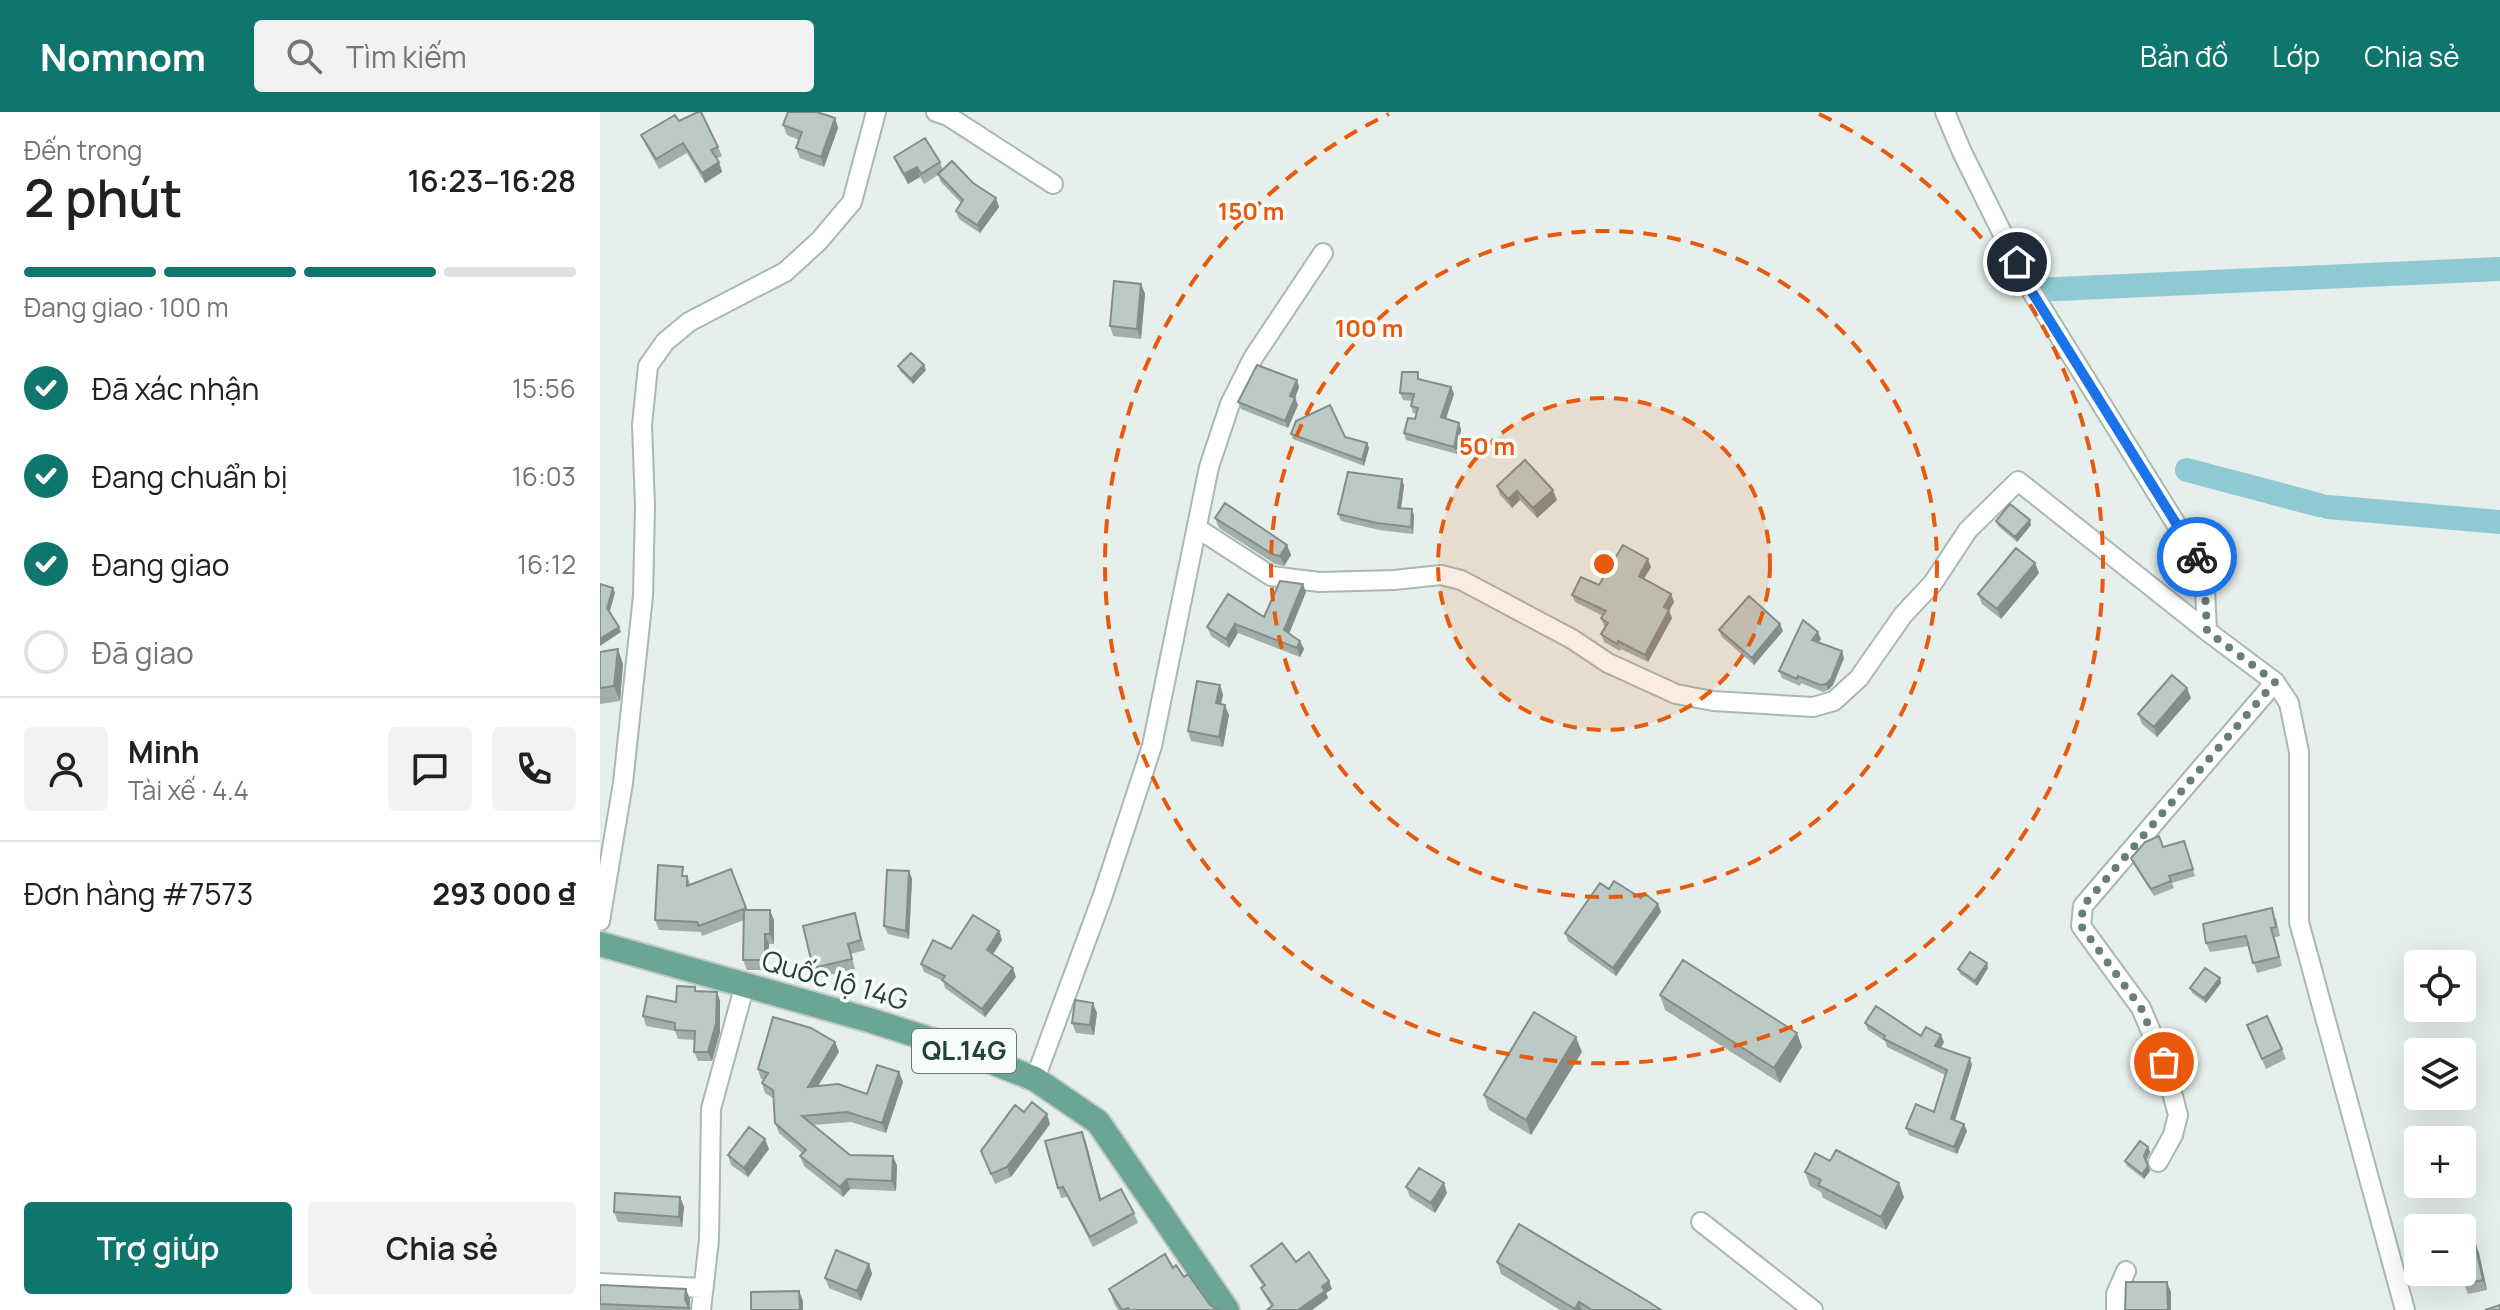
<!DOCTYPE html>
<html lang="vi">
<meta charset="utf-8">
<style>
body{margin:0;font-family:Manrope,sans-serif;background:#f2f2f2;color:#202124;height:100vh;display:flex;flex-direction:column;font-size:30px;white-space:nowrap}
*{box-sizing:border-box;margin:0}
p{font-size:26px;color:#757577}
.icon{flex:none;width:44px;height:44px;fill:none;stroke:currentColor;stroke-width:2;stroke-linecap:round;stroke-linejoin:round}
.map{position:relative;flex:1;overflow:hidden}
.drawer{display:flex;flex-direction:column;background:#fff;width:600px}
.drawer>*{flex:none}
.fabs{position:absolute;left:1804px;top:838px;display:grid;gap:16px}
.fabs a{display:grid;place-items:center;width:72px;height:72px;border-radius:8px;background:#fff;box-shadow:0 8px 32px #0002;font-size:40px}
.pin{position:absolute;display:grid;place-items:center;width:68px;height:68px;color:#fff;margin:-34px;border:4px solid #fff;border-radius:50%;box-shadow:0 2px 8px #0007}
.courier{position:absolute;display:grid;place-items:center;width:80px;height:80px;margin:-40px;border:6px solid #1a73e8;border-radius:50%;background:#fff;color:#222;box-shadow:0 2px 10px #0007}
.summary em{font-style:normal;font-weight:600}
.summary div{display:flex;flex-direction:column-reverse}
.summary{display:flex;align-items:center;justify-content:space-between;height:136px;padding:0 24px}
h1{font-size:52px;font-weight:600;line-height:60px}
.bar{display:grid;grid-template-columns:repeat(4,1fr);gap:12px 8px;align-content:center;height:96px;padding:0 24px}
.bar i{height:10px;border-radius:6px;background:#e0e0e0}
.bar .active{background:#0f766e}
.bar p{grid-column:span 4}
.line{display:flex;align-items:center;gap:20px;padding:0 24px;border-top:2px solid #e0e0e0}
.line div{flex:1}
.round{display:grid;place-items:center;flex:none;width:84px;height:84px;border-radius:8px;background:#f2f2f2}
ol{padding:0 24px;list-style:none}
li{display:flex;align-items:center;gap:24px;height:88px}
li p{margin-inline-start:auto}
li .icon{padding:8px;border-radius:50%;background:#0f766e;color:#fff;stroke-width:4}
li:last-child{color:#757577}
li i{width:44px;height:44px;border:4px solid #e0e0e0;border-radius:50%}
.primary-button{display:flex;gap:16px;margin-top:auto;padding:16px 24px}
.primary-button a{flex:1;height:92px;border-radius:8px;background:#0f766e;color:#fff;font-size:32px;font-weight:600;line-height:92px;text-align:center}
.primary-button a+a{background:#f2f2f2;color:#202124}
header{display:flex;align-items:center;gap:48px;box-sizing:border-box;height:112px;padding:0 40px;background:#0f766e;color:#fff}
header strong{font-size:38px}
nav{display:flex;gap:44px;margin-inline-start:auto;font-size:28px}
.search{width:560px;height:72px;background:#f2f2f2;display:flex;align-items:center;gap:20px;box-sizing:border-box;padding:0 28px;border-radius:8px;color:#757577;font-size:30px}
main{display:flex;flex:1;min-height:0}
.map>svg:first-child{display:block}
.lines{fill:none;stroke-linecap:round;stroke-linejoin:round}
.canal{stroke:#8ec9d4;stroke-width:24}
.street-casing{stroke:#a8b8b2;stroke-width:22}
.primary-casing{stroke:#c2cac8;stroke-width:28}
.street{stroke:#fff;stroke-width:18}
.primary{stroke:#6aa596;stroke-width:24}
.wall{fill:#a1aea9}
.shaded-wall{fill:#838d89}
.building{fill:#bbcac4;stroke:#838d89;stroke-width:2}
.done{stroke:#687f78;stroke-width:8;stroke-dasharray:0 14.4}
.route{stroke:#1a73e8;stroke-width:10}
.ring{fill:none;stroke:#e8590c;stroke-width:4;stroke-dasharray:14 10}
.labels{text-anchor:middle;stroke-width:7;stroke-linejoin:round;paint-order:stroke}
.shield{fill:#f7fbf9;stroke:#637a73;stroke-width:2}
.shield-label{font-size:26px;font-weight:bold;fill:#24423a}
.street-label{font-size:28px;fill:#24423a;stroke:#f7fbf9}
.centre{fill:#e8590c;stroke:#f7fbf9;stroke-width:4}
.ring-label{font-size:24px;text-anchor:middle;font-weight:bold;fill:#e8590c;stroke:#f7fbf9;stroke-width:7;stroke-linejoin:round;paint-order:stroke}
</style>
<header>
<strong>Nomnom</strong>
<div class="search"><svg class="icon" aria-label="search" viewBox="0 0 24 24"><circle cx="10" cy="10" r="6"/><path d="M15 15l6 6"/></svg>Tìm kiếm</div>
<nav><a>Bản đồ</a><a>Lớp</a><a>Chia sẻ</a></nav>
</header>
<main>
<section class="drawer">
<div class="summary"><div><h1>2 phút</h1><p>Đến trong</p></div><em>16:23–16:28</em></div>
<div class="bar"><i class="active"></i><i class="active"></i><i class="active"></i><i></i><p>Đang giao · 100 m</p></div>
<ol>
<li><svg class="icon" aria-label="check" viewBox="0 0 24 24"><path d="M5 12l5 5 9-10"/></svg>Đã xác nhận<p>15:56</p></li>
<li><svg class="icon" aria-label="check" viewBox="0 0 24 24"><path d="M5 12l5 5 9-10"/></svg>Đang chuẩn bị<p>16:03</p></li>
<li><svg class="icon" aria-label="check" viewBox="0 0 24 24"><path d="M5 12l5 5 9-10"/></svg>Đang giao<p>16:12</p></li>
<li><i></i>Đã giao</li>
</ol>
<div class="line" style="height:144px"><a class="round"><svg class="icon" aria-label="person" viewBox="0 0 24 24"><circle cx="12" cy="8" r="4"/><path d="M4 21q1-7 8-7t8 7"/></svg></a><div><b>Minh</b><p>Tài xế · 4.4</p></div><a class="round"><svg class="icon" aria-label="chat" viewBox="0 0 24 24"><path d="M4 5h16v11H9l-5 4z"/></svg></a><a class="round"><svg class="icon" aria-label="phone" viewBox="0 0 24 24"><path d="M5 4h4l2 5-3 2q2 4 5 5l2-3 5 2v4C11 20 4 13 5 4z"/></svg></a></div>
<div class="line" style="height:104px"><div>Đơn hàng #7573</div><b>293 000 ₫</b></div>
<div class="primary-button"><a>Trợ giúp</a><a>Chia sẻ</a></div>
</section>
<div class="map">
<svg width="1900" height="1198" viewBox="0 0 1900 1198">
<rect width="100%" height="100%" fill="#e6efeb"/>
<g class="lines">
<path class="canal" d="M1436,178l464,-21
M1587,358l132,35
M1728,395l172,15"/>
<defs>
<path id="street" d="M336,0l12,4 105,68
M1345,0l17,40 68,137 174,280 3,62 68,51 14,21 10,49v170l106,388
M597,416l74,48 48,6 75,-2 47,-5 20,5 111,59 36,24 68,31 37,7 100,6 21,-6 25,-23 44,-63 30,-32 35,-53 50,-49 189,150
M0,809l23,-138 20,-187 2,-90 -3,-81 6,-59 17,-24 24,-20 96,-50 34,-31 33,-39 24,-90
M435,967l68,-184 49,-149 57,-279 21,-63 23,-46 70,-105
M1558,1050l15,-27 5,-20 -14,-53 -23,-54 -60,-82 2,-20 192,-224
M1101,1110l112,88
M0,1171l102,5
M101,1198l8,-70 2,-131 34,-125
M1516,1198v-16l10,-23"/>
<path id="primary" d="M0,832l269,76 88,28 78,31 63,43 129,188"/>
</defs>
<use href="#street" class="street-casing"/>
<use href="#primary" class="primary-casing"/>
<use href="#street" class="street"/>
<use href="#primary" class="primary"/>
</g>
<path class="wall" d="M235,6l3,10 -14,39 -24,-9 -4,-10 3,-8 -12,-5 -4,-10z
M79,9l39,26 4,9 -6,3 6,13 -17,11 -18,-30 -28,16 -14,-25 -4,-9z
M294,45l46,5 3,8 30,13 23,15 3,9 -19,26 -21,-14 -3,-8 5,-8 -20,-21 -3,-7 -14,9 -4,-7 -12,7 -10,-17z
M541,172l4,10 -4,45 -28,-3 -3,-10z
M298,254l28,4 -13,14 -13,-13z
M697,268l2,7 -4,11 3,7 -10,23 -47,-19 -3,-7z
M821,268l30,7 3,7 -8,25 15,10 -4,25 -51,-14 -2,-7 11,-14 2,-5 -4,-1 -2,-7 1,-5 -9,-1 -3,-7z
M691,322l76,9 2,5 -5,18 -71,-27z
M802,367l2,7 -3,22 11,1 2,7 -1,18 -34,-4 -38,-9 -3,-7z
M897,374l60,14 -20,18 -17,-18 -8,8 -12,-13z
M615,406l72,27 4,10 -7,11 -9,-2 -56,-36z
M1396,409l35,4 -14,17 -19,-16z
M1435,451l4,10 -38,46 -19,-15 -4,-10z
M1051,455l-7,12 27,15 3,8 -5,9 3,7 -24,44 -27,-13 -1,2 -16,-9 -3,-8 4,-7 -1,-1 -3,-8 2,-2 -28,-14 -3,-7z
M706,480l-17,41 15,16 -4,8 -62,-24 -9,15 -18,-12 -4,-9 57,-10z
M1119,518l64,1 -29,34 -32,-28z
M1221,527l-3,4 26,15 -11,27 -5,5 -5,2 -22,-9 -1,3 -18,-8 -3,-7z
M0,540l23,12 -3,37 -20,3z
M620,573l3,10 -2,9 8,11 -6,32 -32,-6 -3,-10z
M1591,586l-34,39 -15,-13 -4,-10z
M1584,729l11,35 -23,7 2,5 -20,8 -20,-31 -3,-7 32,-11z
M131,757l16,41 27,10v24h-5l-1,26h-21l-4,-10 1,-40 -42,16 -1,-4 -42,-2 -4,-10 32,-44 4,9z
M309,759l3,8 -3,60 -21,-5 -4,-8z
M1009,777l32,9 17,6 3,8 -45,64 -48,-35 -3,-8z
M1676,806l4,18 -5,1 7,29 -25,7 -8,-27 -39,6 -4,-9z
M258,811l7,27 -14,4 4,15 -38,9 -4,-10z
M399,819l3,9 -9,14 23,23 -31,40 -40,-29 -2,-7 -19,-9 -3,-8 30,-15z
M1388,856l-11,18 -17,-12 -2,-5z
M1620,866l1,5 -15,20 -14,-10 -2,-5z
M96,879l21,1 3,9v31l-8,29h-14l-4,-9 1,-12 -17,-1 -3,-8 -29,-5 -3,-10z
M1060,883l137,38 5,14 -22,36 -115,-73z
M497,901l-3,22 -18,-2 -4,-10z
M1265,911l79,19 -3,6 31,17 -17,56 12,10 -10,23 -48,-19 -3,-7 28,-16 11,-37 -58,-28 -2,-6 -17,-11z
M1647,913l35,24 4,10 -20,10z
M235,930l4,10 -21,34 49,8 32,-22 4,10 -17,51 -35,-11 -38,3 37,30 43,1 4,10 -1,25 -46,-2 -7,8 -39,-31 -4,-10 2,-3 -23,-20 -4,-10 -2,-25 -8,-5 -3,-10 2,-3 -3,-1 -3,-10z
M982,940l-51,83 -42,-25 -5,-15z
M424,1000l26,12 -39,53 -16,7 -14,-33z
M482,1020l19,68 33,13 4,10 -45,24 -26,-50 -6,1 -3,-10z
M1548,1035l2,5 -4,9 4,10 -6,8 -17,-13 -2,-5z
M169,1037l-21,28 -17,-12 -3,-10z
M1205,1060l99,25 -18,33 -63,-32 -2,-6 -11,-6z
M806,1075l41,6 -12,20 -25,-16z
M80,1085l4,10 -2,20 -64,-5 -4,-10z
M1875,1131l4,10 8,37 -19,4 -4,-10z
M696,1150l36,27 -6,4 2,5 -16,12h-45l4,-4 -7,-11 -3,-7 2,-2 -9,-13 -3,-7z
M897,1150l164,48h-101l-59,-36z
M269,1152l3,10 -11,27 -32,-13 -4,-10z
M573,1156l11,9 26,28 8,5h-100l-4,-7 -5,-14z
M0,1173l90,14v11h-90z"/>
<path class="shaded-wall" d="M235,6l3,10 -14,39 -3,-10z
M119,50l3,10 -17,11 -3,-10z
M317,55l3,10 -12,7 -4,-10z
M396,86l3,9 -19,26 -3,-8z
M541,172l4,10 -4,45 -4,-10z
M324,253l2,5 -13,14 -2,-5z
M697,268l2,7 -6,16 -3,-7z
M851,275l3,7 -10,30 -3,-7z
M695,286l3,7 -10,23 -3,-7z
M859,311l2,6 -4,25 -3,-7z
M767,331l2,5 -5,18 -2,-6z
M802,367l2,7 -4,29 -2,-7z
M953,378l4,10 -20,18 -4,-10z
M917,379l3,9 -8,8 -4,-9z
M812,397l2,7 -1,18 -2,-7z
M1430,408l1,5 -14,17 -2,-5z
M687,433l4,10 -7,11 -4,-10z
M1048,447l3,8 -10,16 -2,-7z
M1435,451l4,10 -38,46 -4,-10z
M703,472l3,8 -19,47 -3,-9z
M13,476l2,5 -6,21 -2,-6z
M1071,482l3,8 -5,9 3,7 -24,44 -3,-7z
M635,512l3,9 -9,15 -3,-9z
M1180,512l3,7 -29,34 -2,-7z
M19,515l2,5 -21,14v-7z
M1218,520l3,7 -7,8 -2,-7z
M700,529l4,8 -4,8 -3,-9z
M18,537l5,15 -3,37 -6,-15z
M1242,539l2,7 -11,27 -5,5 -2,-6z
M620,573l3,10 -4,18 -3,-10z
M1587,576l4,10 -34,39 -3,-10z
M625,593l4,10 -6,32 -4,-10z
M309,759l3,8 -3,60 -3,-8z
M1058,792l3,8 -45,64 -3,-8z
M170,798l4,10v24l-4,-10z
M399,819l3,9 -12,19 -3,-9z
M165,822l4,10 -1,26 -3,-10z
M1387,851l1,5 -11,18 -2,-5z
M413,856l3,9 -31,40 -3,-8z
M1620,866l1,5 -15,20 -2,-5z
M117,880l3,9v31l-8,29 -4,-9z
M493,891l4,10 -3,22 -4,-10z
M1197,921l5,14 -22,36 -6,-15z
M1341,923l3,7 -6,11 -3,-7z
M976,925l6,15 -51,83 -5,-15z
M235,930l4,10 -28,45 -3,-10z
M1370,946l2,7 -19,61 -2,-7z
M299,960l4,10 -17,51 -4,-10z
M447,1002l3,10 -39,53 -4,-10z
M1364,1012l3,7 -10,23 -3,-7z
M482,1020l4,10 18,68 -4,-10z
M165,1027l4,10 -21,28 -4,-9z
M1548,1035l2,5 -4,9 -2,-5z
M293,1044l4,10 -1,25 -4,-10z
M1548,1054l2,5 -6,8 -2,-5z
M247,1067l3,10 -7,8 -3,-10z
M844,1071l3,10 -12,20 -4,-10z
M1299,1071l5,14 -18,33 -5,-13z
M80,1085l4,10 -2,20 -3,-10z
M1875,1131l4,10 8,37 -4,-10z
M269,1152l3,10 -11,27 -4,-10z
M729,1169l3,8 -6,4 2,5 -16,12h-14z
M1567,1170l4,10v18h-3z
M86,1177l4,10 -1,10 -4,-10z
M199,1179l4,10v9h-3z
M979,1190l3,8h-7v-1z"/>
<path class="building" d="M98,0h3l17,35 -7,3 8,12 -17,11 -19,-30 -27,16 -15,-24 34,-20 4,6z
M188,0h29l18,6 -14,39 -25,-9 6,-16 -19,-7z
M325,26l15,24 -19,12 -4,-7 -13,7 -10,-17z
M352,49l21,22 23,15 -19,27 -21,-14 7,-11 -25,-26z
M514,169l27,3 -4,45 -27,-3z
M311,241l13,12 -13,14 -13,-13z
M657,253l40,15 -7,16 5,2 -10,23 -47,-19z
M802,260h16v7l33,8 -10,30 18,6 -5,24 -50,-14 4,-15 7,1 3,-11 -7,-2 3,-12 -14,-1z
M730,293l15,32 22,6 -5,17 -71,-26 5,-13z
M925,348l28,30 -20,18 -16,-17 -9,8 -11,-13z
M748,360l54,7 -4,29 14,1 -1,18 -34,-4 -39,-9z
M625,391l62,42 -7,11 -8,-2 -57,-36z
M1410,392l20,16 -15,17 -19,-16z
M1023,433l25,14 -9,17 32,18 -7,13 5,3 -24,45 -27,-14 -1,3 -16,-10 7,-11 -7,-5 5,-7 -34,-16 9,-18 18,8z
M1416,436l19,15 -38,46 -19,-15z
M680,469l23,3 -19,46 16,11 -3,7 -62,-24 -9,15 -19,-12 21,-33 36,23z
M0,472l13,4 -6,20 12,19 -19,12z
M1149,484l31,28 -28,34 -33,-28z
M1203,508l15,12 -6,8 30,11 -11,28 -5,5 -6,1 -22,-9 -1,3 -18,-8z
M18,537l-4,37 -14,2v-36z
M1572,563l15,13 -33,39 -16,-13z
M597,569l23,4 -4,18 9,2 -6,32 -31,-6z
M1559,724l4,11 21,-6 9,28 -24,7 2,5 -20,8 -20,-31 14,-16z
M58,753l25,2 -1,9h5v10l44,-17 15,39 -47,18 -2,-4 -42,-2z
M287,758l22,1 -3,60 -22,-5z
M1014,769l27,17 3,-5 14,11 -45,64 -48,-35 35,-50 9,6z
M1672,796l4,19 -5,1 8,29 -26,6 -7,-27 -40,7 -3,-19z
M144,798h26v24h-5v26h-22z
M255,801l6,27 -13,4 4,15 -39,9 -10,-42z
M373,803l26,16 -12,19 26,18 -31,41 -40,-29 3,-4 -24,-12 12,-24 18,9z
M1370,840l17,11 -12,18 -17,-12z
M1083,848l114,73 -23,35 -114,-73z
M1605,856l15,10 -16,20 -14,-10z
M77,874l18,1v4l22,1 -1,31 -8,29h-14l1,-21 -20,-1v-7l-32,-7 4,-20 29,6z
M475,888l18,3 -3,22 -18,-2z
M1276,894l45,30 5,-9 15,8 -6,11 35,12 -19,61 13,5 -10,23 -48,-19 10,-24 18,8 13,-42 -63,-31 1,-3 -20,-13z
M934,900l42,25 -50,83 -42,-25z
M1667,904l15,33 -20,10 -15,-34z
M173,905l38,11 24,14 -27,45 30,-3 29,10 10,-29 22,7 -17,51 -35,-11 -45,4 48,39 43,1 -1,25 -45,-2 -7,8 -40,-31 6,-6 -31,-27 -2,-33 -11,-7 6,-10 -10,-4z
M432,990l15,12 -40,53 -16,7 -10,-23 34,-46 9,7z
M149,1015l16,12 -21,29 -16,-13z
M482,1020l18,68 21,-11 13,24 -44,24 -27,-50 -5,1 -13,-47z
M1540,1029l8,6 -4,9 4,10 -6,8 -17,-13z
M1236,1038l63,33 -18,34 -63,-32 3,-5 -16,-8 10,-19 15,8z
M819,1056l25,15 -13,20 -25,-16z
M15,1081l65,4 -1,20 -65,-5z
M919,1112l130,78 12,8h-69l-13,-8 -4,7 -78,-47z
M682,1131l14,19 13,-10 20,29 -7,6 3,4 -27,19h-31l6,-5 -12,-17 4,-3 -14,-19z
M1875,1131l8,37 -19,4 -3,-12 1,-26z
M236,1138l33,14 -12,27 -32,-13z
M565,1142l8,14 3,-3 8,12 4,-3 22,31 8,5h-89l-1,-2 -6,2 -13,-21z
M1526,1170h41l1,28h-43z
M0,1173l86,4 -1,10 4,9 -89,-4z
M199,1179l1,19h-49v-18z
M1900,1193v5h-15z"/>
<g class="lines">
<path class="done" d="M1564,950l-23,-54 -60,-82 2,-20 192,-224 -68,-51 -3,-62 -7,-12"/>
<path class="route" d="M1417,150l13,27 167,268"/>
</g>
<circle cx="1004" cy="452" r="166" fill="#e8590c" fill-opacity=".12"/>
<g class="ring">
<circle cx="1004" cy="452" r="166"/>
<circle cx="1004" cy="452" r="333"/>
<path d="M1219 2A499 499 0 1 1 789 2"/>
</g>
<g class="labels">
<rect class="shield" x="312" y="917" width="104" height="44" rx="6"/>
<g class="shield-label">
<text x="364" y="948">QL.14G</text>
</g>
<g class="street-label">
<text transform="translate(235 868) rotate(16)" y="10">Quốc lộ 14G</text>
</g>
</g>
<circle cx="1004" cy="452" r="12" class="centre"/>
<g class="ring-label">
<text x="651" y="108">150 m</text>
<text x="769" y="225">100 m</text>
<text x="887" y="343">50 m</text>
</g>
</svg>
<div class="fabs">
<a><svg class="icon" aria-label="locate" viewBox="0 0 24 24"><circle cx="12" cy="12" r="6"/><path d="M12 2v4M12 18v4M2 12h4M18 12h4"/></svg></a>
<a><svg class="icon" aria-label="layers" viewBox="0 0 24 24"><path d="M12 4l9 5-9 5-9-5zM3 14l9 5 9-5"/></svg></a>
<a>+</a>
<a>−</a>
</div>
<div class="pin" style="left:1564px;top:950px;background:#ea580c"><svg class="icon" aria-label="bag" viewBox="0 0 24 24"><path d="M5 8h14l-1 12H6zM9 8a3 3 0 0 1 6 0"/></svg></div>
<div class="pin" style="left:1417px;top:150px;background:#1f2937"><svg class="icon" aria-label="home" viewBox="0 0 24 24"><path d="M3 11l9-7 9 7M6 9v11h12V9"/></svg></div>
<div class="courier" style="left:1597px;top:445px"><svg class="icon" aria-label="bike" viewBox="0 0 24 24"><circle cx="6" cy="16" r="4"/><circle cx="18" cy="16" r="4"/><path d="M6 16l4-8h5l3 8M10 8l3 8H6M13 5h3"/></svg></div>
</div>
</main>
